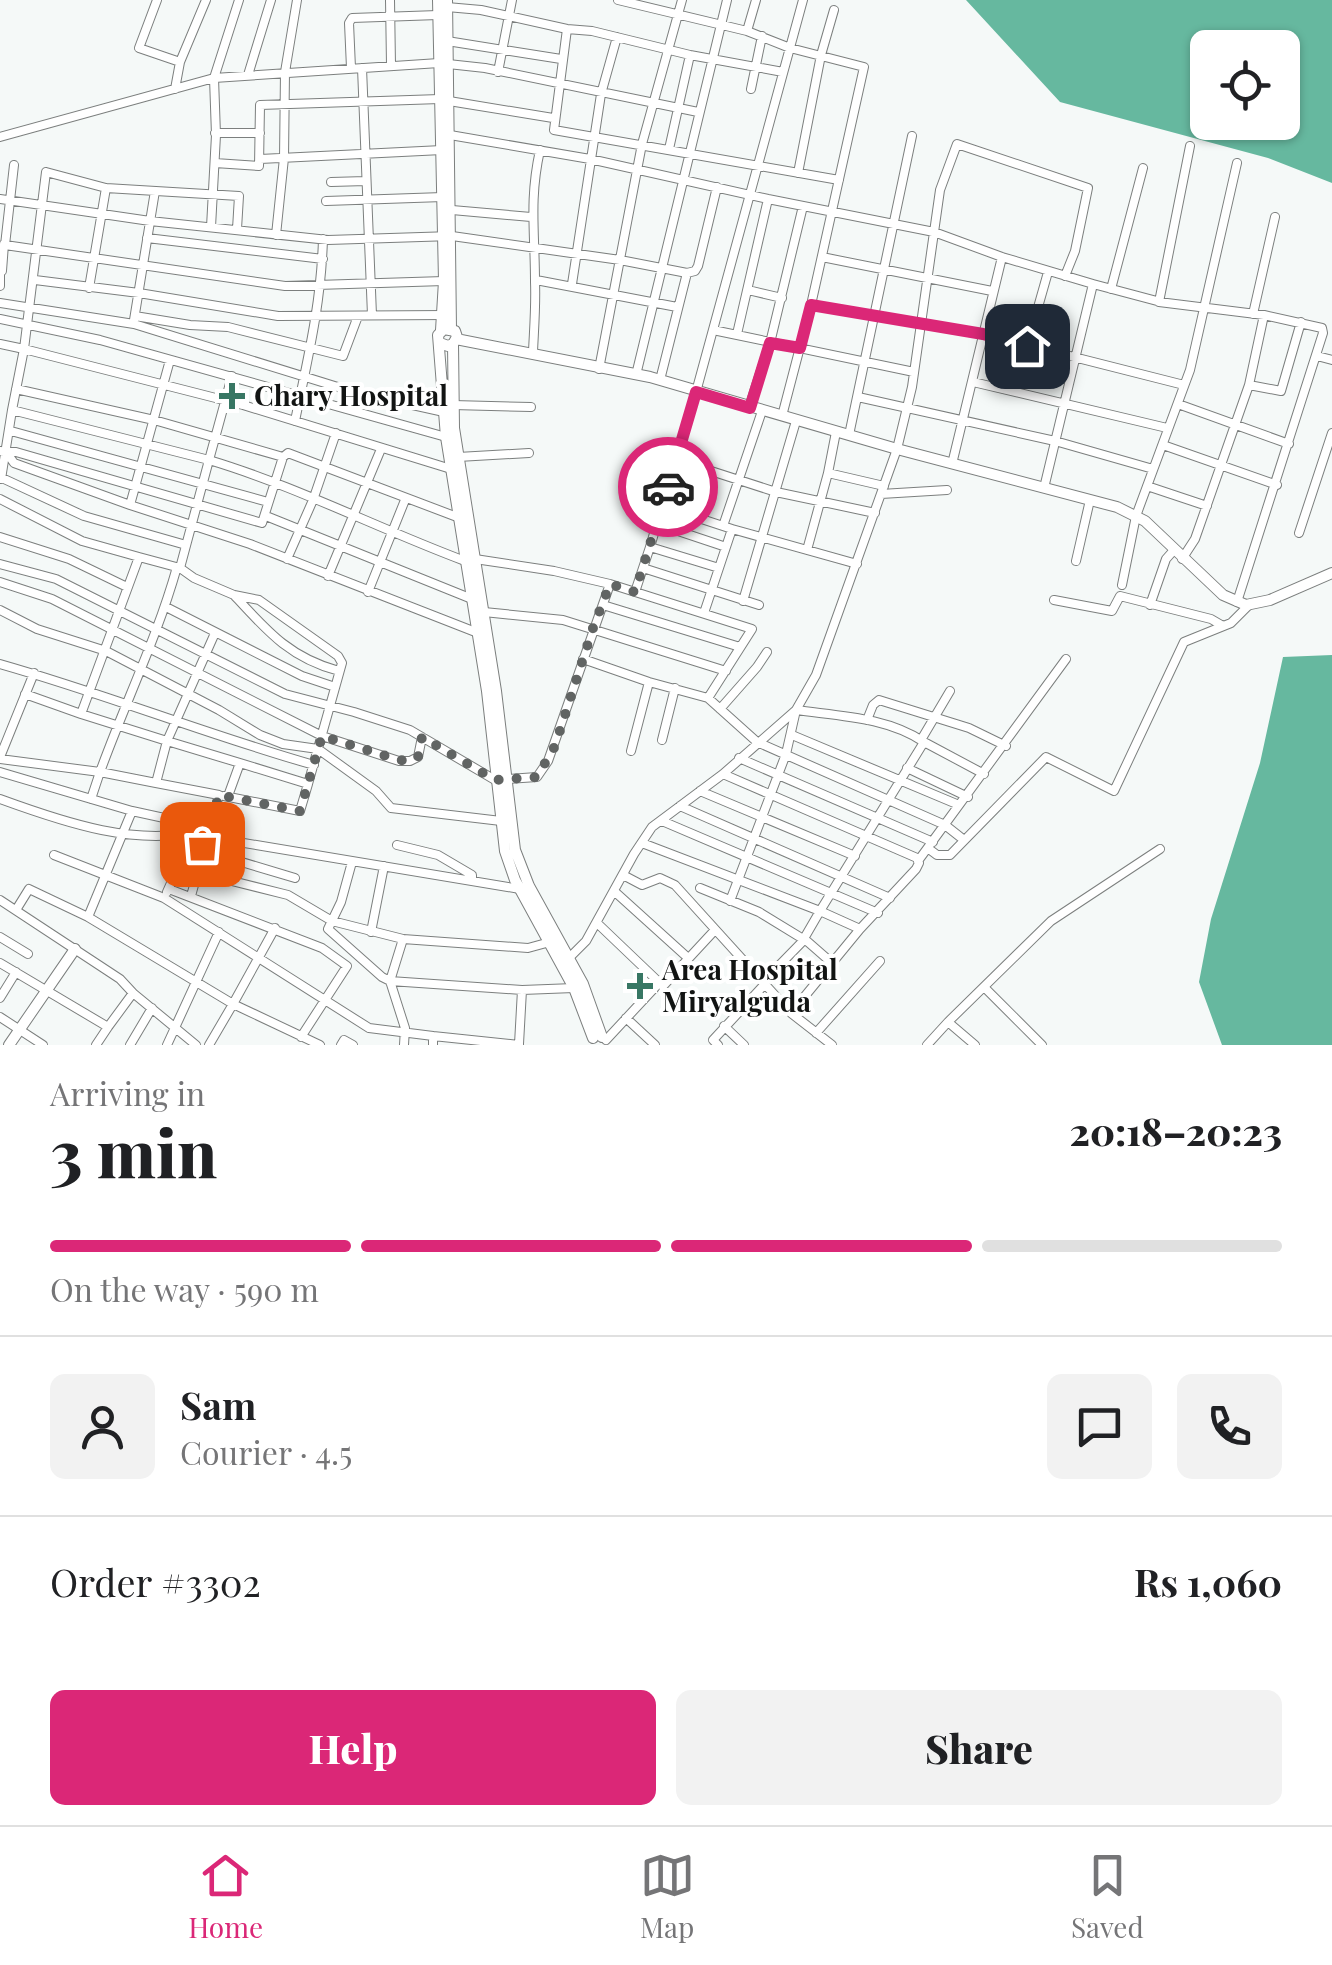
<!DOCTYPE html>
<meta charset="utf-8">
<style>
body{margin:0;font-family:"Playfair Display",serif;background:#f2f2f2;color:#202124;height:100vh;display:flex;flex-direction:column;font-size:38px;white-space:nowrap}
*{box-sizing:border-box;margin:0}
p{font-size:32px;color:#757577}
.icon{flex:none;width:55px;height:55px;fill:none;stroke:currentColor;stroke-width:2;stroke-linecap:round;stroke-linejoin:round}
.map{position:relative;height:1045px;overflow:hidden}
.drawer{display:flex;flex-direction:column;background:#fff;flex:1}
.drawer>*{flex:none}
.controls{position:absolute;left:1190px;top:30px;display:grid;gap:20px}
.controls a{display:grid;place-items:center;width:110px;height:110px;border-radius:15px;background:#fff;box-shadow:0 2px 8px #0004;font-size:50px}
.pin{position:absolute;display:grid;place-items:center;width:85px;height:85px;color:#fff;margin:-42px;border-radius:20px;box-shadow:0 5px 15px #0006}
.courier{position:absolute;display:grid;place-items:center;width:100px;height:100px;margin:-50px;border:8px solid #db2777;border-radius:50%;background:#fff;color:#222;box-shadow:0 2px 12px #0007}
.summary em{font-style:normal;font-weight:800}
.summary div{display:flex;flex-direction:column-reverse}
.summary{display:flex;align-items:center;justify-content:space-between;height:170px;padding:0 50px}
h1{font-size:65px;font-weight:800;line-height:75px}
.bar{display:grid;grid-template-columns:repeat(4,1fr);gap:15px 10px;align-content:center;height:120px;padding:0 50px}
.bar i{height:12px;border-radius:8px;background:#e0e0e0}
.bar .selected{background:#db2777}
.bar p{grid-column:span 4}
.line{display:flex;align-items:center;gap:25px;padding:0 50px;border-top:2px solid #e0e0e0}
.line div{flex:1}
.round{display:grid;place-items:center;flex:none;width:105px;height:105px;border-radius:15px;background:#f2f2f2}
.action{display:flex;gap:20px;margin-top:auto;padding:20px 50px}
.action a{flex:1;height:115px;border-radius:15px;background:#db2777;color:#fff;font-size:40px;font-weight:800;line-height:115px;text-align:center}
.action a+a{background:#f2f2f2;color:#202124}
.tabs{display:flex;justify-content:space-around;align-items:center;height:140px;border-top:2px solid #e0e0e0;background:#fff;font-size:28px;color:#757577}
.tabs a{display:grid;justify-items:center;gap:5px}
.tabs .selected{color:#db2777}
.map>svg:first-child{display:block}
.water{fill:#66b89f;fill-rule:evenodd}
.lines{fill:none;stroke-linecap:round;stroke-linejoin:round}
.street-casing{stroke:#7c7f7e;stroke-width:10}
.secondary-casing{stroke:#7c7f7e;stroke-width:12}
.street{stroke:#fff;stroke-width:8}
.secondary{stroke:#fff;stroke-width:10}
.done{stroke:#616463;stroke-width:10;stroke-dasharray:0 18}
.route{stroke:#db2777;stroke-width:12}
.poi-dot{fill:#387764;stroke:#fff;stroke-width:4}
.labels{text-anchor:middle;stroke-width:8;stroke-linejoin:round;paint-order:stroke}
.poi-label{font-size:28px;font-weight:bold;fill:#121413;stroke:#fff;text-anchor:start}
</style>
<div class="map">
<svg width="1332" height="1045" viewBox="0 0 1332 1045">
<rect width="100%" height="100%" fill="#f5f9f8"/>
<path class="water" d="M966,0h366v183l-64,-25 -208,-56zM1208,48h74v74h-74z
M1332,655v390h-110l-23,-63 12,-63 49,-156 23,-106z"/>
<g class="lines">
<defs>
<path id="street" d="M157,0l-18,48 41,14
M390,0l1,65
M618,0l129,31 43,17 74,19 -53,238 -29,111
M447,7l34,3 86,19 25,2 98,24 93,17
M567,29l-13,101 285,50
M747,31l9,-31
M447,41l114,18
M351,68l-2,-45 3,-5 86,-3
M362,68l10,247
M498,72l14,-72
M248,75l23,-75
M175,89l5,-27 26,-62
M751,89l11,-53
M449,101l104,17
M215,133h45
M450,135l140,24 178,40 166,33 68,25 91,27 -49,204
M0,137l214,-59 225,-15 46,5 213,44
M1190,146l-31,156 105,13 58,13 1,5 -86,269
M669,149l21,-94
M260,159l182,-9
M215,163l44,3 1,-61 180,-6
M14,165l-9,80 280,41 159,-5
M798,173l23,-118 13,-45
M331,182l35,-1
M0,199l150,22 178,19 124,-4 168,24 67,13 8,-2 3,-5 19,-79
M326,201l117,-4
M452,210l79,7
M211,227l5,-92 -2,-57 25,-78
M276,235l8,-77 1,-86 12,-72
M147,238l176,21
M822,257l170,34
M0,271v15
M2,271l2,-27
M35,280l104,13 139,23 169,-1
M536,280l141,27
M572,284l29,-190 16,-57
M1093,284l64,17
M89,288l17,-100
M1111,289l32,-121
M748,290l34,8
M0,303l134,21 220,68 90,20
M811,305l172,29 201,51
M1253,314l22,-97
M135,316l55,9 38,2 115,29 15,-40
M0,319l100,21 346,97
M134,320l21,-129
M713,330l201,42
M737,334l31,-135
M0,344l24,5 22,-177 60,16 133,8 -2,33
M1027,346l21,-74
M533,352c1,-23 3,-47 2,-70 0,-50 -6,-82 5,-132
M1317,356l15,4
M170,360l-40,145 120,39 228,89
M599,369l43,-225 40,-144
M636,375l91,-375
M232,376l-23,84c87,26 170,69 256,101
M660,380l27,-107
M973,382l194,46
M1249,385l32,6 20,-69
M16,389l138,31 129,37 5,-4 169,64
M858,397l197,44 98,28
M1178,404l111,40
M453,405l78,2
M749,407l21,-64 33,-137
M295,421c13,-64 26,-116 28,-182
M11,431l257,71
M849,435l63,-299
M1163,445l114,40
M0,451l16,1 246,71 21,-66
M7,453l7,10 116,42
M458,457l71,-4
M677,460l99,32 99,21
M952,464l50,-207
M828,473l56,13
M2,478l82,38 102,29
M1,479l11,-69
M1147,486l60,20
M881,494l66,-4
M0,499l82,42 57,16
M662,506l70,23 125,35
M266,516l206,83
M657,524l69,23
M723,526l39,-115
M1299,533l33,-100
M0,537l69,22 58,28
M807,550l21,-77 8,-41
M287,559l26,-59 23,-67
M475,559l79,12 56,13 142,45 -44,69
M1182,559l13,-20 54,-154 15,-70
M1076,561l14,-61
M0,564l56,15 229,115 69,18 56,18 85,50 42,-3 11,-16 62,-177
M180,568l14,10 40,17 25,5 79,56 4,7 -34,121 -68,-21 -12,33
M643,568l116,37
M719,568l-69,-21 46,-155 107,-392
M328,576l53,-127
M0,582l52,17 270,137 77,25h11l8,-4 4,-20
M1122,585l14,-69 54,-146 47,-207
M368,592l37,-92
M635,592l15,-45
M234,595c33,36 56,63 105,76
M1054,600l58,11 8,-15 91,23 12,7
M743,601l53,-180
M603,605l137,42
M1150,605l16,-46 8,-9
M166,607l136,69 33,11
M0,610l37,19 69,22 113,59 41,25 23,9 35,5 58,42 15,17 110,13
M484,612l79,8 163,51
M704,613l28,-84
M215,633l-48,108 73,22
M583,659l66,23 59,16 49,44 188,83 19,15
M0,664c106,30 208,71 314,101
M25,694l56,20
M720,709l37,-42 10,-15
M867,720l6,-15 6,-5 90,28 37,18
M792,735l167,70
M662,740l13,-52
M921,740l29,-49
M924,742l60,32
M631,751l18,-69
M0,757l34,-84
M739,758l194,84
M0,759l100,13c25,-69 57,-134 77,-205
M907,768l61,29
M0,772l132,39
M723,774l194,84 2,5 -3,6 -56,60
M700,791l155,65
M224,796l76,15 8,-27
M0,799c63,23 140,50 206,30
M91,799l9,-27 56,11
M680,806l210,92
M662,821l216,92
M215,839l-5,-11 9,-33 -63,-12 11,-42 -86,-27 58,-157 41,11 29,-108 -197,-50 12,-61 219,56 208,64
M642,843l178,68 -18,31 -39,40
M397,845l41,10 34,20v5
M188,846l107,32
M929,849l8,6h13l96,-98 68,34 70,-149 47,-19 19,-19
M54,855l110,43 205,130 64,8
M918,861l148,-202
M352,862l-11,40 -13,27 54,48 8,4 132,9 52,-2
M623,875l19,10 18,-7 15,7 116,128
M196,878l6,-34 6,-7 312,52
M700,888l59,24 49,30 24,21
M169,889l153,59 25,18 -46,71
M614,891l73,66
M167,892l21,-47
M191,896l5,-18 12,-3 80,20 44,26 71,18 125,9 22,-6
M0,900l120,79 13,14
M730,901l56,-147 10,-44c43,6 91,7 128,32l-104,169 40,18 -69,84 41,32
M16,910l13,-21 59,28
M597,923l66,63 51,-55
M275,928l-42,76 87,41
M371,932l13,-66
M0,937l28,17
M403,939l-13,42 15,47 -1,17
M566,961l20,-20 48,-87 18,-27 71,-53 73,-64 20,-35 81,-226 15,-62 28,-197 17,-46 131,44 -13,63 -10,25
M0,963l108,64 -12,18
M984,987l58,58
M0,998l16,-26
M0,1017l43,28
M626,1018l29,27
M948,1022l103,-101 109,-72
M724,1026l20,19
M108,1027l25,-34 63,52
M816,1033l64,-72
M606,1040l54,-58
M519,1044l3,-54
M130,1045l22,-37
M167,1045l52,-113
M209,1045l24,-41 -145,-87 44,-106 78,17
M341,1045l3,-5 9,5
M433,1045v-9l86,9
M718,1045l-5,-5 51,-55
M927,1045l21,-23 27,23"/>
<path id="secondary" d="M438,0l6,281 -3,49
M447,0l4,329
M456,339l194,38 247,72 220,58 28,14 78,74 23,10 24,-5 62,-27
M440,343l8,3 5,-2 4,-7 -2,-6 -11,-2 -6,6 8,102 41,254 18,160 10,29 59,108 19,50
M453,344l1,84 42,263 19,159 14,36 54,98 19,53
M9,1045l66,-96"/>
</defs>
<use href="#street" class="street-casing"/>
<use href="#secondary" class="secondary-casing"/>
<use href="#street" class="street"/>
<use href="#secondary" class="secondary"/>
</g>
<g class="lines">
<path class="done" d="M202,844l6,-6 7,1 -5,-11 9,-33 81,16 22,-75 77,24 11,1 8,-4 4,-20 73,43 42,-3 18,-31 38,-118 17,-44 25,8 33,-105"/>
<path class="route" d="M668,487l28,-95 54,16 20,-65 30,5 11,-43 172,29 44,12"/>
</g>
<g class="poi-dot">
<path d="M227 381h10v10h10v10h-10v10h-10v-10h-10v-10h10z"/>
<path d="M635 971h10v10h10v10h-10v10h-10v-10h-10v-10h10z"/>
</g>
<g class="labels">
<g class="poi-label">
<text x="254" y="406">Chary Hospital</text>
<text x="662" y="980">Area Hospital<tspan x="662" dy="32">Miryalguda</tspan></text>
</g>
</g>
</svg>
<div class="controls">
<a><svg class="icon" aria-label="locate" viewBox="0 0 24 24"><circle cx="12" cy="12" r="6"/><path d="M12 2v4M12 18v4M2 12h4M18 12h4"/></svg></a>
</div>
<div class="pin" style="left:202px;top:844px;background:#ea580c"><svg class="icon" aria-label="bag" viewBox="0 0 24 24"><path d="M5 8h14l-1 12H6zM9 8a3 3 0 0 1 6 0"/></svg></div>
<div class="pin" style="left:1027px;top:346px;background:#1f2937"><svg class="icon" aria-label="home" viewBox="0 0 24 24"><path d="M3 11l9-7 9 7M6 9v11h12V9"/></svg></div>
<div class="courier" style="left:668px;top:487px"><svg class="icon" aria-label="car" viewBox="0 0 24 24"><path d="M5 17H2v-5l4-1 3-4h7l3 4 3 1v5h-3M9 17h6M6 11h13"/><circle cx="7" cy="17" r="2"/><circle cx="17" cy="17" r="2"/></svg></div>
</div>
<section class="drawer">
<div class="summary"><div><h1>3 min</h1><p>Arriving in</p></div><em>20:18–20:23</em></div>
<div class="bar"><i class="selected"></i><i class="selected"></i><i class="selected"></i><i></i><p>On the way · 590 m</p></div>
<div class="line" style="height:180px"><a class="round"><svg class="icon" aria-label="person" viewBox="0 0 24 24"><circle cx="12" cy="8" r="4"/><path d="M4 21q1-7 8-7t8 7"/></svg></a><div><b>Sam</b><p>Courier · 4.5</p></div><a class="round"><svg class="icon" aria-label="chat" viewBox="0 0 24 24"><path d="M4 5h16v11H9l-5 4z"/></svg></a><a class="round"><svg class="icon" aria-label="phone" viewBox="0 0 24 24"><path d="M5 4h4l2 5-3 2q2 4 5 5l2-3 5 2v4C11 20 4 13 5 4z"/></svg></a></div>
<div class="line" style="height:130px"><div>Order #3302</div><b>Rs 1,060</b></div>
<div class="action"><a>Help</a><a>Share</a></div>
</section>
<nav class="tabs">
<a class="selected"><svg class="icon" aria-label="home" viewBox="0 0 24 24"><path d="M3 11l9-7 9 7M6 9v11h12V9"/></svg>Home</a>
<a><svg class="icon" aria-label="map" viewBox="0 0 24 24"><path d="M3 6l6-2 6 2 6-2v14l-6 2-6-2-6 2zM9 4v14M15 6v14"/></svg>Map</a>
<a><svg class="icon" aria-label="saved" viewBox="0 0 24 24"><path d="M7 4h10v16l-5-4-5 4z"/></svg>Saved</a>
</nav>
